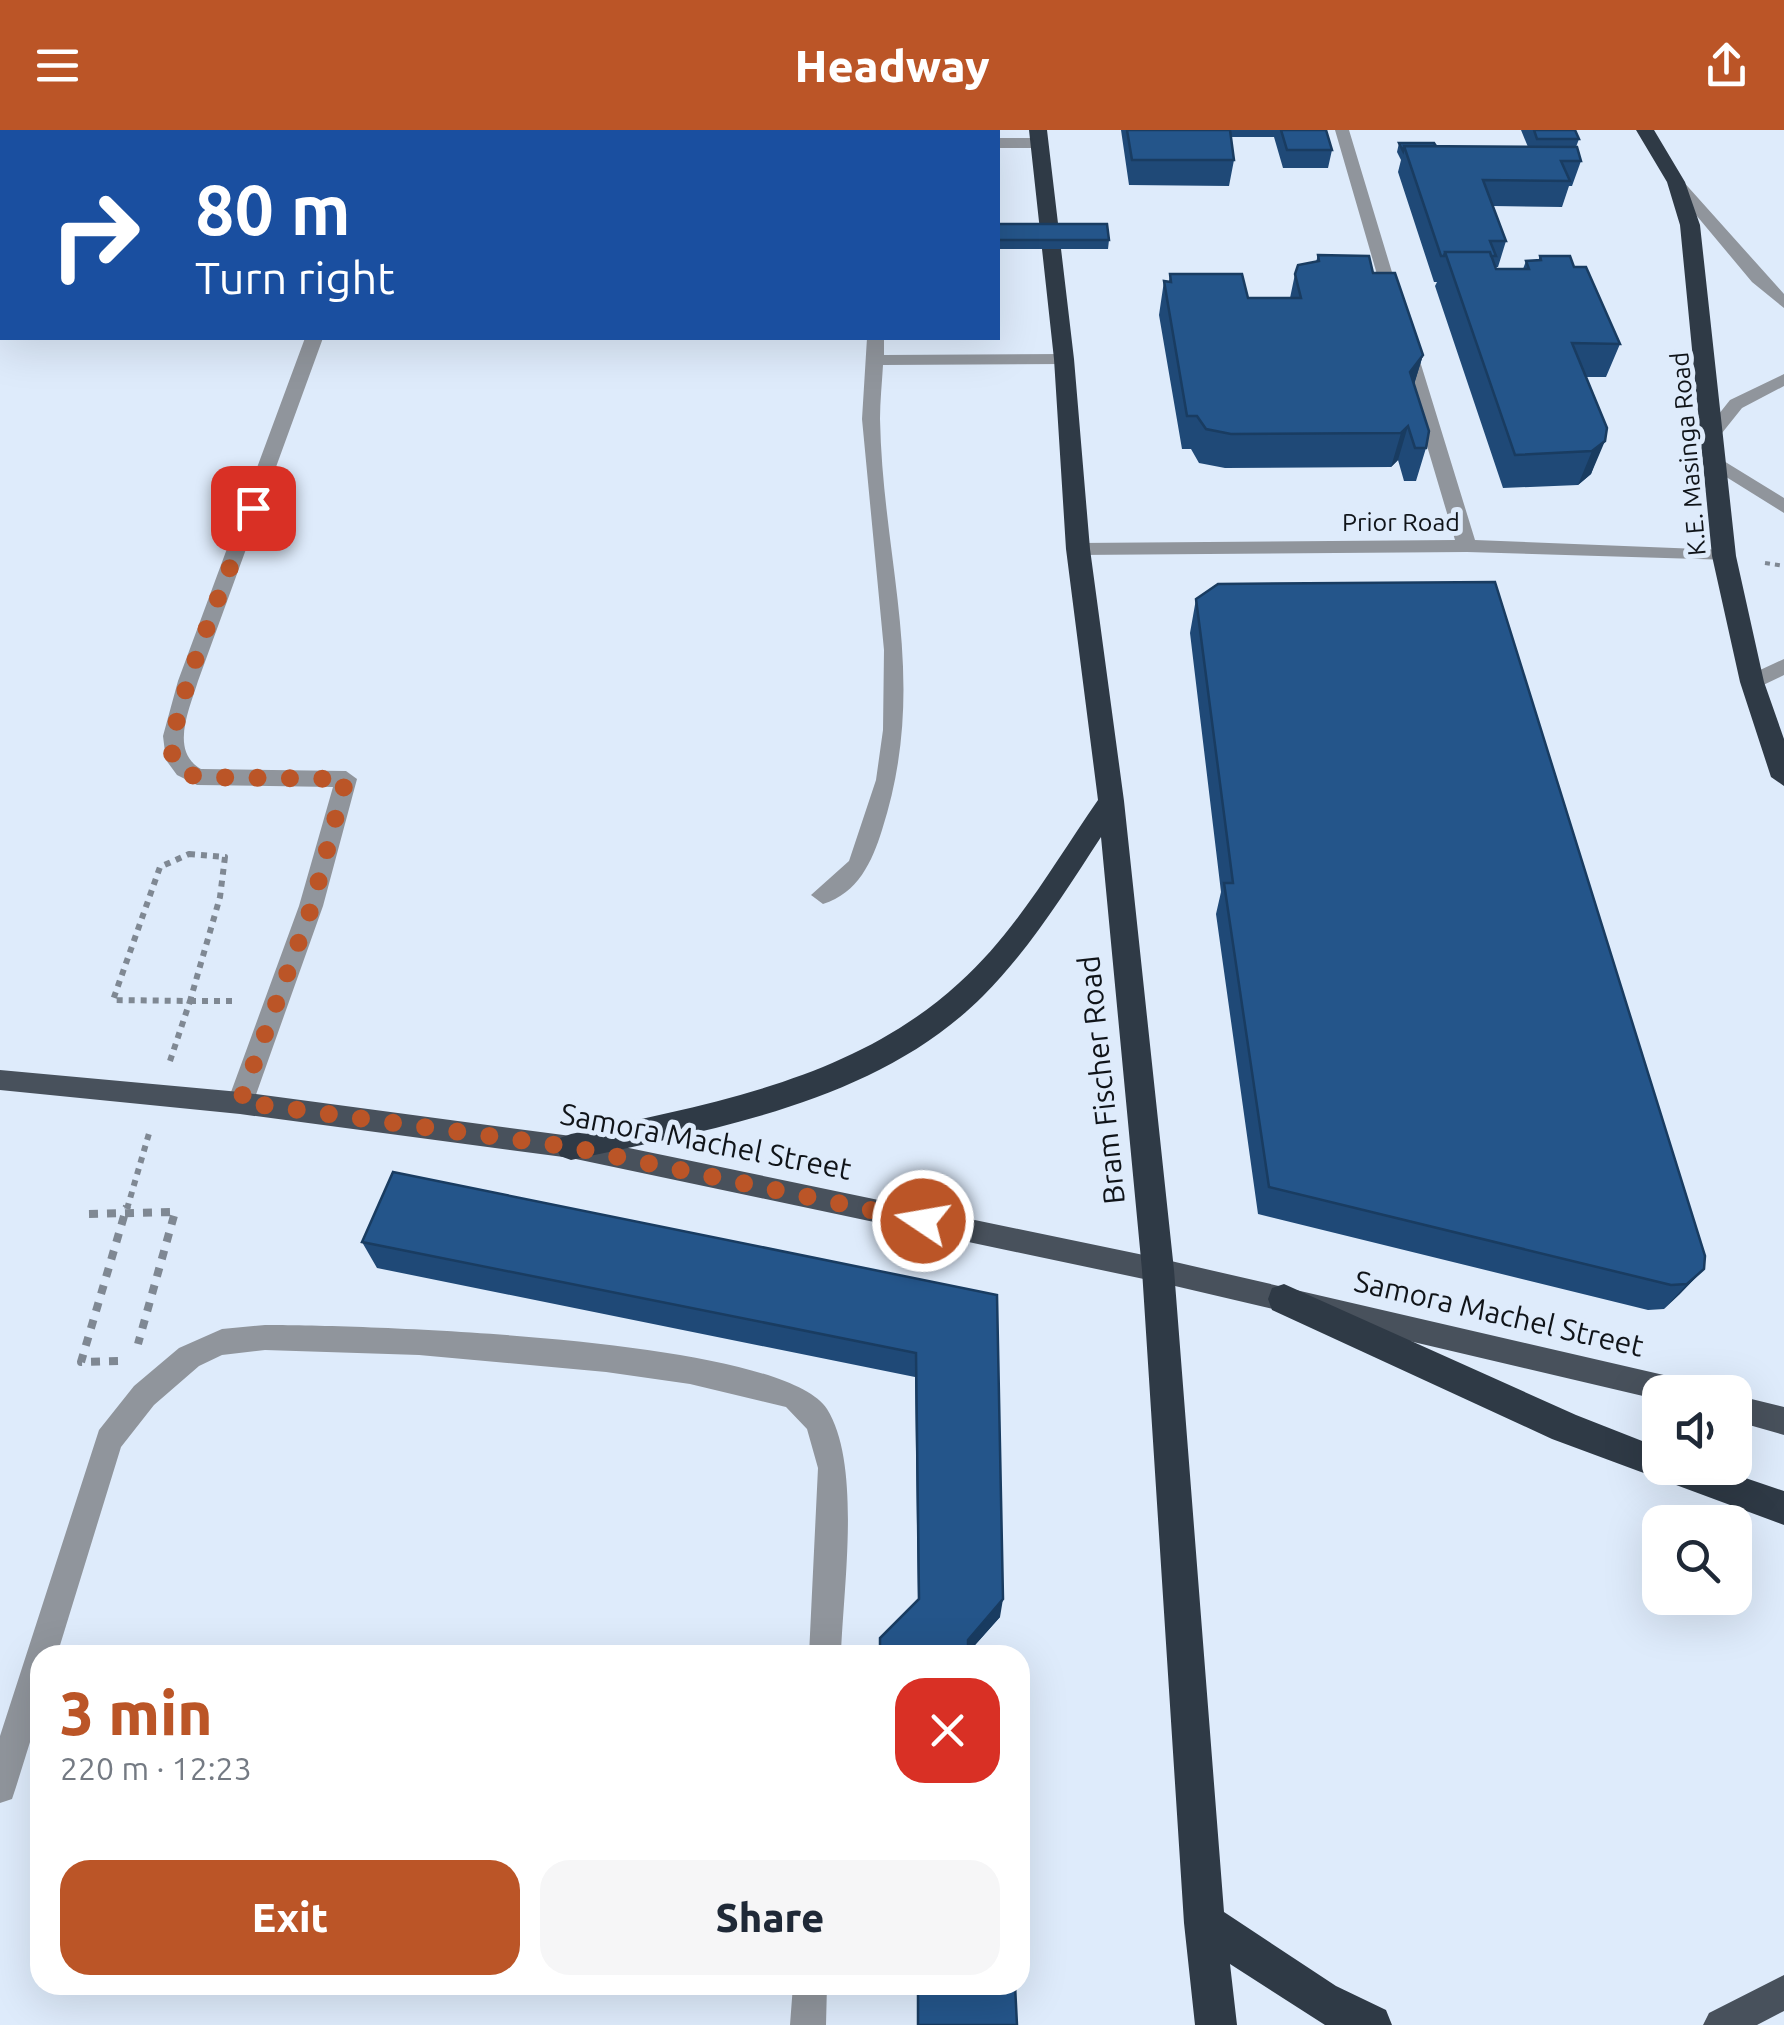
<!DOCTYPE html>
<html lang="en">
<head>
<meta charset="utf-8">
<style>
  :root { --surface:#fff; --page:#f6f6f7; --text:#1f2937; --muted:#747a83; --accent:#bb5527 }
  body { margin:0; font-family:Ubuntu,sans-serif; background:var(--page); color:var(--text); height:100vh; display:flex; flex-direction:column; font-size:38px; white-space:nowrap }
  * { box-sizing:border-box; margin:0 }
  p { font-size:32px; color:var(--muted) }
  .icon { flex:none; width:55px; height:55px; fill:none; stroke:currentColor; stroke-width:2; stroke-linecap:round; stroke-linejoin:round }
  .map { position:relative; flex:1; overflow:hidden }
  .sheet { position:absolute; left:30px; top:1515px; width:1000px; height:350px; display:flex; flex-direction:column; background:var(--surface); border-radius:30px; box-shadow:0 10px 40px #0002 }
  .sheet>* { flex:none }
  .hud { position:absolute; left:0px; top:0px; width:1000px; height:210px; box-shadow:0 10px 40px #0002; background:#1a4fa0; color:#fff; overflow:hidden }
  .buttons { position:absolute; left:1642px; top:1245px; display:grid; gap:20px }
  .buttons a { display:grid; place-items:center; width:110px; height:110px; border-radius:20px; background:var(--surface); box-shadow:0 10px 40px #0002; font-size:50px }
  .pin { position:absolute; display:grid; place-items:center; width:85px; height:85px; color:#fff; margin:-42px; border-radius:20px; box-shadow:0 5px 15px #0006 }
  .me { position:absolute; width:110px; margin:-55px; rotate:282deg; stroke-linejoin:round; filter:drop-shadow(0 0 8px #0008) }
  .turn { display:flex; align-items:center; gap:35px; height:210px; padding:0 30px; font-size:45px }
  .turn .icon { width:130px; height:130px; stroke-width:2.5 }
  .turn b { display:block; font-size:70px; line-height:85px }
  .round { display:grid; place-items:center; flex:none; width:105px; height:105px; border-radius:30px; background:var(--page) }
  .overview { display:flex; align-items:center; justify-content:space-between; height:170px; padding:0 30px }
  h1 { font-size:60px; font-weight:800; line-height:75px; color:var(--accent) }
  .cta { display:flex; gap:20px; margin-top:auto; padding:20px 30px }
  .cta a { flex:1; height:115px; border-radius:30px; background:var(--accent); color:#fff; font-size:40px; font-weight:800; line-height:115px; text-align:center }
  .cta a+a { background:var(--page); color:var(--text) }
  header { display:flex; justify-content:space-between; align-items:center; height:130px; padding:0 30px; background:var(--accent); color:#fff; font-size:45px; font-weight:800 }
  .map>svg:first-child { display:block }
</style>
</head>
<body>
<header><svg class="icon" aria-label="menu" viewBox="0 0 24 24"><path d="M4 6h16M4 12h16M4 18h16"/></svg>Headway<svg class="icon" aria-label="share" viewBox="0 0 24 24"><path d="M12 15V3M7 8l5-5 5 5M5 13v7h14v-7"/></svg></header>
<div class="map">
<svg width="1784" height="1895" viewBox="0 0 1784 1895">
  <rect width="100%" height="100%" fill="#deebfb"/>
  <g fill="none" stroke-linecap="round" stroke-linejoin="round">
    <path stroke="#7f8893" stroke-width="4" stroke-dasharray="5 5" stroke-linecap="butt" d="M0 162 2 158
      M1765 433 1784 436"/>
    <path stroke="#7f8893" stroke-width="6" stroke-dasharray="6 6" stroke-linecap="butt" d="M189 724 225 727 220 767 190 871 113 870 160 737Z
      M190 871H235
      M170 931 190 871
      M127 1079 150 1000"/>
    <path stroke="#7f8893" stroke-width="8" stroke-dasharray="9 9" stroke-linecap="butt" d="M89 1084 175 1082 138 1214
      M118 1231 81 1232 127 1076"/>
    <path fill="#90959c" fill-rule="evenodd" d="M1335 0H1349L1401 172 1399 176 1385 172Z
      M998 8H1040L1048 13 1040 18H998Z
      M1671 49H1681L1784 164V178L1752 152 1671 55Z
      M305 208H323L198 551C190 578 169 621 201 639L346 641 357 649 323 776 253 973 249 980H231L227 973 299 776 333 657 197 655 177 645 166 630 163 606 178 551Z
      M867 208H884V225L1064 224 1073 229 1064 234 883 235C882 253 880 271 880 289 883 437 930 550 882 700 872 732 858 763 823 774L811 765 849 731 876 650 883 600 884 520 862 289Z
      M1406 210 1415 215 1475 410 1724 420 1734 426 1731 430 1467 422 1078 425 1068 419 1078 413 1455 410 1397 215Z
      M1784 244V256L1742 278 1718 308H1706L1703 304 1730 270Z
      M1714 325 1784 368V383L1707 335 1705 331Z
      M1784 529V545L1759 557H1745V547Z
      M265 1195C358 1195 781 1207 827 1279 862 1335 843 1458 841 1525H809L818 1338 807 1299 786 1277 690 1254 606 1242 419 1225 265 1220 222 1225 199 1236 154 1275 121 1317 57 1525H40V1580L16 1657 12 1669 0 1673V1606L99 1300 134 1256 179 1218 222 1199Z
      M793 1855H827L826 1895H790Z"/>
    <path fill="#48515c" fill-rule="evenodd" d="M0 940 240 962 571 1006 1158 1128 1681 1249 1691 1253 1695 1262H1660V1270L1158 1152 571 1028 240 984 0 960Z
      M1735 1265 1784 1277V1305L1735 1291Z
      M1784 1845V1881L1757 1895H1703L1709 1883Z"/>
    <path fill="#2f3a46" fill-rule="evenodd" d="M1029 0H1047L1074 229 1090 419 1124 671 1174 1140 1224 1782 1336 1856 1386 1880 1392 1895H1325L1230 1834 1237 1895H1195L1184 1793 1142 1140 1101 707C1065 762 1030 819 983 866 876 973 713 999 571 1030L560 1026 556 1017 560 1008 571 1004C708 974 852 951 959 853 1016 802 1055 732 1098 670L1066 419 1054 229Z
      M1636 0H1654L1685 52 1700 95 1736 426 1764 552 1784 609V656L1771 647 1740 552 1712 426 1680 95 1667 52Z
      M1284 1154 1576 1285 1660 1318V1338H1716L1784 1361V1395L1552 1309 1272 1180 1268 1169 1272 1158Z"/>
  </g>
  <path fill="#1f4977" d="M1121 0H1326L1332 20 1328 38H1283L1274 7H1230L1234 30 1229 56 1129 55Z
    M1521 0H1575L1579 9 1576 17 1581 31 1572 56H1569L1562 77 1493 76 1506 111 1498 137H1495L1496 139H1523L1526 131H1538L1540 126 1574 137 1620 214 1606 247H1586L1607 298 1591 344 1578 355 1503 358 1435 156 1437 152H1434L1398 42 1401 30 1397 22 1399 13 1436 16 1528 17Z
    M998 94 1109 110 1108 119H998Z
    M1318 125 1373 143 1423 225 1414 254 1426 318 1416 351H1404L1398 330 1391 337 1225 338 1199 333 1191 319H1182L1159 185 1164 151 1169 152 1170 144 1248 168H1290L1295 144 1316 132Z
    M1196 469 1704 1139 1664 1179 1648 1180 1258 1084 1216 784 1221 762 1190 503Z
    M362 1112 997 1165 1000 1487 968 1523 918 1470 915 1247 377 1138Z"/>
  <path fill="#193c61" d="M1423 225 1413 258 1410 242Z
    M1408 296 1398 330 1391 337 1401 303Z
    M1605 311 1591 344 1578 355 1592 321Z
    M1704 1139 1680 1164 1664 1179 1687 1154Z
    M1003 1469 1000 1487 966 1525 968 1510Z"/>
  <path fill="#24558a" stroke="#193c61" stroke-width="2.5" d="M1127 0H1230L1234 30H1132Z
    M1281 0H1326L1332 20H1287Z
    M1534 0H1575L1579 9H1537Z
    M1399 13H1434L1436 16H1404L1403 21Z
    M1404 16 1577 17 1581 31H1561L1570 51 1483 50 1506 111H1490L1496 126H1491L1490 122H1445L1444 126H1441Z
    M998 94H1107L1109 110H998Z
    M1445 122H1490L1496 139H1529L1526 131 1541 130 1540 126H1570L1574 137H1586L1620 214 1572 213 1607 298 1605 311 1592 321 1515 325Z
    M1318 125 1369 126 1373 143H1395L1423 225 1410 242 1429 301 1426 318H1415L1408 296 1401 303 1231 304 1206 299 1197 286H1187L1164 151 1171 152 1170 144H1242L1248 168H1301L1295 144 1298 135 1319 131Z
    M1495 452 1705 1126 1704 1139 1687 1154 1671 1155 1269 1057 1224 753H1233L1196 469 1218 454Z
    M393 1042 997 1165 1003 1469 968 1510V1525H880V1508L919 1469 916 1223 362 1112Z
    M918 1855H1015L1017 1895H918Z"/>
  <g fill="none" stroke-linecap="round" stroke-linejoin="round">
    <path stroke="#bb5527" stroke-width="18" stroke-dasharray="0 32.4" d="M253 378C238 420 163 596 173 629 177 640 187 643 197 647L346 649 312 776 240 972 571 1017 923 1091"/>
  </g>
  <g text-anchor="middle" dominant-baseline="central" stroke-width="10" stroke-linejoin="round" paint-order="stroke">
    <g font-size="25" fill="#101419" stroke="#deebfb">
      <text transform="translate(1688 324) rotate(-95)">K.E. Masinga Road</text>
      <text x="1401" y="392">Prior Road</text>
    </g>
    <g font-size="30" fill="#101419" stroke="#deebfb">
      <text transform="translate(1101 950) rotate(-96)">Bram Fischer Road</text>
      <text transform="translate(706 1011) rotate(11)">Samora Machel Street</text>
      <text transform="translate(1499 1183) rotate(13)">Samora Machel Street</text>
    </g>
  </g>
</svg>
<div class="buttons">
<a><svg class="icon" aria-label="sound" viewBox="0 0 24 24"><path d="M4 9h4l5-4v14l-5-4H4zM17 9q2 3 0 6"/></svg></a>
<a><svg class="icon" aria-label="search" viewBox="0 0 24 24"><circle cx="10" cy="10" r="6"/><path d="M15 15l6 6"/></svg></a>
</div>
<div class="pin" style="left:253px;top:378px;background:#d93025"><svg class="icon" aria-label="arrive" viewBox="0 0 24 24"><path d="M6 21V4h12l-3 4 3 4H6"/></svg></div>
<svg class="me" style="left:923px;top:1091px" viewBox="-20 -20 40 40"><circle r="17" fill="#bb5527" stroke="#fff" stroke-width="3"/><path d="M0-11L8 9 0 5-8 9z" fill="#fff"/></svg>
<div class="hud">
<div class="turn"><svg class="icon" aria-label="right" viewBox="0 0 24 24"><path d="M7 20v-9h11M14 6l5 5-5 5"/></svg><div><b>80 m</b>Turn right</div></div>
</div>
<section class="sheet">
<div class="overview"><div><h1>3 min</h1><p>220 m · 12:23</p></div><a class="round" style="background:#d93025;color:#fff"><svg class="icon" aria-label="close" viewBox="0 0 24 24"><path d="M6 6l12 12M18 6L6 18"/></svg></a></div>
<div class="cta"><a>Exit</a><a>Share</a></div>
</section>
</div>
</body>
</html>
